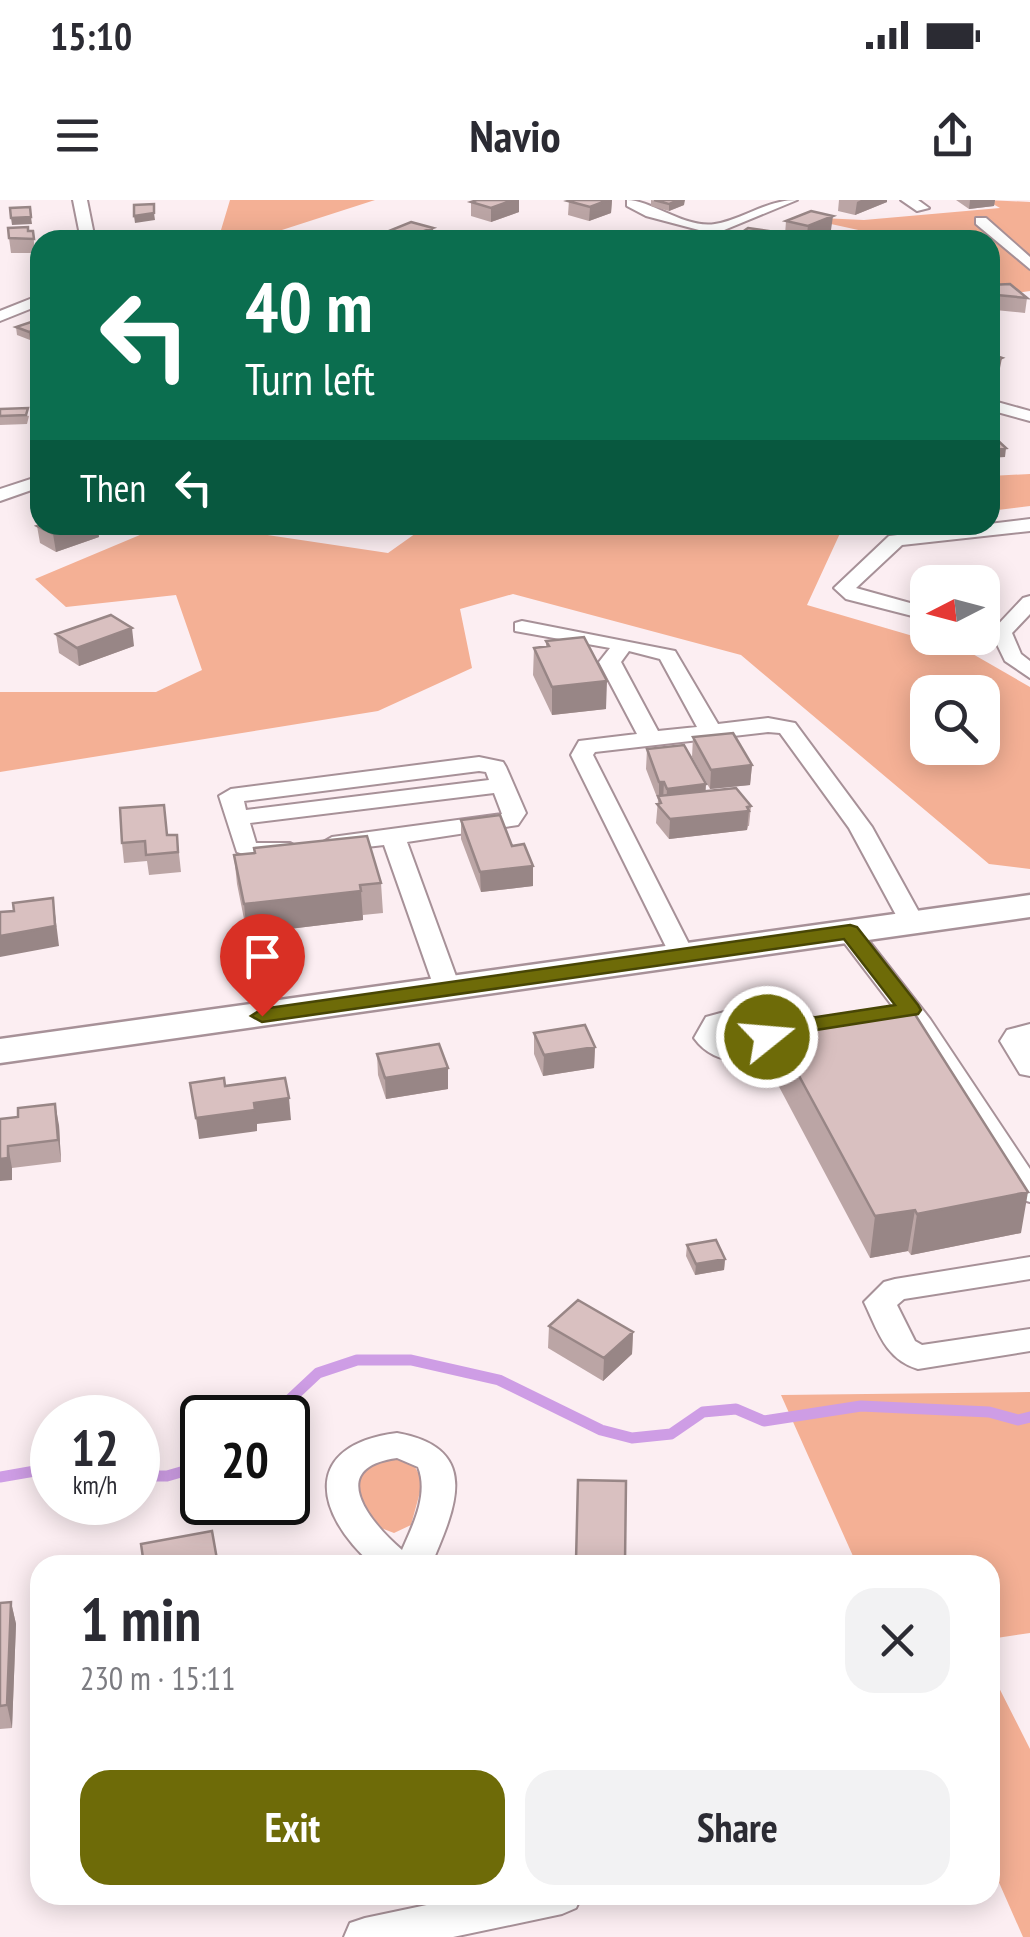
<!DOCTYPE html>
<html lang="en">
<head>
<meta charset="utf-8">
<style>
  :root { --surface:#fff; --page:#f2f2f3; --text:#2b2b33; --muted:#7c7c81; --accent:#6e6b08 }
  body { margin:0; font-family:"PT Sans Narrow",sans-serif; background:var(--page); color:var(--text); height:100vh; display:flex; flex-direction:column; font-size:38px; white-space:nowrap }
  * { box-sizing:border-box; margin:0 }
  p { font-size:32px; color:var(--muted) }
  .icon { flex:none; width:55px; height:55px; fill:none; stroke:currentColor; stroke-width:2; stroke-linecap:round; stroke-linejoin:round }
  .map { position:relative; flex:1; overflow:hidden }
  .panel { position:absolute; left:30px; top:1355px; width:970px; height:350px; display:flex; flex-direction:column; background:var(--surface); border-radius:30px; box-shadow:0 5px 25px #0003 }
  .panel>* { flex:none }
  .guide { position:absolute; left:30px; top:30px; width:970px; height:305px; border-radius:30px; box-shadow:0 5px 25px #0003; background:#0b6e4f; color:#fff; overflow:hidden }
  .needle { width:65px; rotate:264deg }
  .fabs { position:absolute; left:910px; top:365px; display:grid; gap:20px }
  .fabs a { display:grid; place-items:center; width:90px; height:90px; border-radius:20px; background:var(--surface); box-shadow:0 5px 25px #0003; font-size:50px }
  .speed { position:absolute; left:30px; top:1195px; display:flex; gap:20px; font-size:50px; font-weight:700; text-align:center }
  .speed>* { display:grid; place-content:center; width:130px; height:130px; border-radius:50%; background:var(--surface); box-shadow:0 5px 25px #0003; line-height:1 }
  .speed small { font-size:25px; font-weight:400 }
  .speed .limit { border:5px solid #111; border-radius:15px; background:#fff; color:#111 }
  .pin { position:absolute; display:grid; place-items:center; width:85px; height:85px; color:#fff; margin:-102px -42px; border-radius:50% 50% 50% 0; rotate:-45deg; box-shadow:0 0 10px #0007 }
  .pin .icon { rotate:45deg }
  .me { position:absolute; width:110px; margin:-55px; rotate:73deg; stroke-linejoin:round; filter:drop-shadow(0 0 8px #0008) }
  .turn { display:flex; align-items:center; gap:35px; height:210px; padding:0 50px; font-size:45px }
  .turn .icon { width:130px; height:130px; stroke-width:2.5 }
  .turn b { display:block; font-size:70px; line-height:85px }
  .then { display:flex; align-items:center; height:95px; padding:0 50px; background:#0003; gap:20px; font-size:38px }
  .round { display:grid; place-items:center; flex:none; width:105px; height:105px; border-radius:30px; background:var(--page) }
  .headline { display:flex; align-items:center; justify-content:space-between; height:170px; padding:0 50px }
  h1 { font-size:60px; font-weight:700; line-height:75px }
  .button { display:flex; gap:20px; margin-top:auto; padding:20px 50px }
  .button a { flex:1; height:115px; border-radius:30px; background:var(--accent); color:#fff; font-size:40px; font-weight:700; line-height:115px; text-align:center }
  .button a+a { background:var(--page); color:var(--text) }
  .status { display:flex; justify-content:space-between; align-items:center; height:70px; padding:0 50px; background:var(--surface); direction:ltr }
  .status svg { height:28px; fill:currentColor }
  header { display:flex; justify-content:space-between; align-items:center; height:130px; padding:0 50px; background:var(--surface); font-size:45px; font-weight:700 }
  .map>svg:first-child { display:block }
</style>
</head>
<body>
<div class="status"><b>15:10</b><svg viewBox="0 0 49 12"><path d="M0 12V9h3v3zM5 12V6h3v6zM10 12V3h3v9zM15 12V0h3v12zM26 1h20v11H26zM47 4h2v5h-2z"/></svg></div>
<header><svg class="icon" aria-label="menu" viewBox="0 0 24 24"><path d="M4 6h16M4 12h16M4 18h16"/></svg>Navio<svg class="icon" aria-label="share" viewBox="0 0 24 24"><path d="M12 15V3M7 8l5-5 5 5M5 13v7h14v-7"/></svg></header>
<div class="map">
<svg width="1030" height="1737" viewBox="0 0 1030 1737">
  <rect width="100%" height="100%" fill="#fceef2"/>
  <path fill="#f4b095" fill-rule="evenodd" d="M230 0H375L251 40H218Z
    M986 0 1030 2V91L990 97V40H904L799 17 864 20 1000 8Z
    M1030 274V306L990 311V276Z
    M134 325H200L388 353 419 331 414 325H872L842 329 807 405 971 453 1030 487V669L989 664 741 455 513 394 460 409 472 468 378 511 0 572V492H156L202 470 176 395 66 407 35 379 147 332ZM982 492V548H928V492Z
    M1030 1192V1433L990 1439V1365H857L781 1195Z
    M400 1257 412 1262 423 1281 411 1325 394 1333 373 1325 355 1287C366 1264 375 1261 400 1257Z
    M990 1470 1030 1549V1737H1023L990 1662Z"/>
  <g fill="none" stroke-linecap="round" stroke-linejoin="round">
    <path stroke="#ce9de5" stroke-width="11" d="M270 1218 318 1173 357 1160H411L499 1180 601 1230 632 1238 671 1234 703 1212 736 1209 764 1221 861 1206 989 1212 1018 1220 1030 1217
      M138 1276H167L202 1266
      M0 1277 52 1268"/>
    <g stroke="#a79198" stroke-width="4">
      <path id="minor" d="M73 0H87L95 40H81Z
        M627 0C651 0 686 29 715 24 744 19 766 0 797 0L700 40H680L699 30 646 16 627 6Z
        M901 0H918L929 8 917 11Z
        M976 18H986L1030 57V69L976 24Z
        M40 95V105L0 121V111Z
        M990 200 1030 211V221L990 210Z
        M40 276V287L0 301V289Z
        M1030 319V331L902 345 856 388 928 408V420L846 399 834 388 889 336Z
        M1030 396V414L1012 433 1021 454 1030 461V478L1005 461 991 432 1023 398Z
        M522 421 675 451 718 524 768 518 795 523 872 627 925 723 921 728H903L849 628 780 533 768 532 595 552 593 555 695 756 691 761H673L571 555 579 541 637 534 599 462 610 448 515 431V423ZM629 451 660 459 697 527 658 531 621 462Z
        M479 557 503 562 506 567 526 613 518 625 407 642 461 790 448 798 435 790 384 645 332 651 320 644 332 637 502 614 494 593 250 623 256 643H290L302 650 298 655 261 660 237 652 219 596 231 589ZM479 571 486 572 489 580 246 610 244 601Z
        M849 724 858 727 930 819 1030 969V1002L1020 999 910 829 836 732Z
        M728 811C746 810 761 821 776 821 793 821 810 809 822 824L818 830 780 837 770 855C741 864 713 864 694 838L706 817ZM735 826 753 834 750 843 733 844 722 837 726 828Z
        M1030 824V876L1020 874 1000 841 1007 830Z
        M1030 1057V1079L904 1099 897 1105 915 1141 922 1145 1030 1129V1151L918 1169C885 1159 878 1131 864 1102L884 1082 895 1079Z
        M397 1233C482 1248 456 1307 431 1365H373C313 1312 302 1245 397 1233ZM397 1258 418 1267C429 1294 413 1325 402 1350 371 1323 324 1268 397 1258Z
        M474 1695H582L576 1708 562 1714 453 1737H344L350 1723 365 1718Z"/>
    </g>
    <g stroke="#a79198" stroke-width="5">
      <path id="highway" d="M1030 695V717L0 863V839Z"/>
    </g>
    <use href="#minor" fill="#fff" fill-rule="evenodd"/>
    <use href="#highway" fill="#fff" fill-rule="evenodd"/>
  </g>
  <path fill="#bba5a5" d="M477 0H519V12L491 22 471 16V2Z
    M569 0H612L611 13 589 21 568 15Z
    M651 0 684 5 669 11 651 6Z
    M839 0H887V2L855 15 838 11Z
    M956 0H995L994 6 969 9Z
    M786 21 831 30 807 40 785 35Z
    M28 31H33L35 53H11L9 38Z
    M384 33 434 40H384Z
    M990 85 1027 98 1025 113 995 110 990 106Z
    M40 119V137L30 140 17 135 16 127Z
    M0 209 29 216 27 224 0 225Z
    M40 325H97L99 337 56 352 40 343 37 326Z
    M321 325H359L338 333Z
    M56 434 134 446 79 466 59 453Z
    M546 441 606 509 552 515 533 475 534 448 546 447Z
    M693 537 752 565 750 585 710 589 692 557Z
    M647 549 705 591 751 606 749 626H748L747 630 669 639 656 623 658 600 646 569Z
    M461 620 512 646 533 666V686L481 692 461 639Z
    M167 635H177L181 672 149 675 147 661 124 663 122 643Z
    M254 648 381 683 383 713 363 715V720L247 734 237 684 234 655 254 653Z
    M772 826 1021 1033 911 1055 908 1051 870 1058 768 866Z
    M534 833 595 847 594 868 543 876 534 854Z
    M377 854 448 889 386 899 378 875Z
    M0 919 59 925 61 962 12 968V980Z
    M687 1045 725 1059 724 1070 695 1075 686 1056Z
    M549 1126 633 1132 632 1154 603 1181 548 1148Z
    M578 1280 626 1281 625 1365H576Z
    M11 1402 16 1424 12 1528 0 1529V1403Z"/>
  <path fill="#988686" d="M513 0H519V12L491 22V8Z
    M608 0H612L611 13 589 21 590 7Z
    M680 0H685L684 5 669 11V4Z
    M861 0H887V2L855 15 857 2Z
    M970 0H995L994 6 969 9Z
    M154 13 155 20 135 23 134 16Z
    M833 16 831 30 806 40 808 26Z
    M31 17 32 24 12 25 11 18Z
    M433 28 434 40H404V38Z
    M40 129V137L30 140 29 132Z
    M1002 158 999 173 990 178V163Z
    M998 222 997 230 990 231V223Z
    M1006 248 1005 257 990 258V250Z
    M81 325H97L99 337 56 352 53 334Z
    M337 325H359L338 333Z
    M132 428 134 446 79 466 77 448Z
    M607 481 606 509 552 515V487Z
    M752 565 750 585 710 589 711 570Z
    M659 582H664L663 601 659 598Z
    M706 584 705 604 666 608 667 589Z
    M749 611 747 630 669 639 670 619Z
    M533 666V686L481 692 480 672Z
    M361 691 363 720 247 734 244 704Z
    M53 698 59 746 0 757V736Z
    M595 847 594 868 543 876 544 855Z
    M448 868V889L386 899 385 878Z
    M289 898 291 920 257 924V931L199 939 196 918 254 903Z
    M55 904 59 925 61 962 58 940Z
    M8 946 12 968V980L0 981V959Z
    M1028 992 1021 1033 911 1055 917 1014Z
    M915 1010 908 1051 870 1058 875 1016Z
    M725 1059 724 1070 695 1075 696 1064Z
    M633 1132 632 1154 603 1181 604 1158Z
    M11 1402 16 1424 12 1528 7 1505Z"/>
  <path fill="#d9c0c0" stroke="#988686" stroke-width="2.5" d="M477 0H513L491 8 471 2Z
    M572 0H608L590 7 568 1Z
    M654 0H680L669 4Z
    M154 4V13L134 16V5Z
    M30 7 31 17 11 18 10 8Z
    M811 11 833 16 808 26 786 21Z
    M411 22 433 28 404 38 384 33Z
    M28 27V31H33L34 39 9 38 8 28Z
    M748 28 782 33 772 40H743L750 35 741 33Z
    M1010 84 1027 98 997 95 990 89V85Z
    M40 119V129L29 132 16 127Z
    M990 154 1002 158 990 163Z
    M28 208 26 215 0 216V209Z
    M994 237 1006 248 990 250V238Z
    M40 325H81L53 334 37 326Z
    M111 415 132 428 77 448 56 434Z
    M584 437 607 481 552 487 534 448 549 446 546 441Z
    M733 533 752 565 711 570 693 537Z
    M684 545 706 584 667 589 664 582H659L647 549Z
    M736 588 751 606 747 607 749 611 670 619 657 604 661 603 658 596Z
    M164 605 167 635H177L178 652 146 655 145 641 122 643 120 608Z
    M500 615 512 646 524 644 533 666 480 672 461 620Z
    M367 636 381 683 360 685 361 691 244 704 234 655 255 653 254 648Z
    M53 698 55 726 0 736V712L14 711 13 703Z
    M909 805 1028 992 917 1014 915 1010 875 1016 772 826Z
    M585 825 595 847 544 855 534 833Z
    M439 844 448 868 385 878 377 854Z
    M224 878 225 886 285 878 289 898 254 903 255 910 196 918 190 883Z
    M55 904 58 940 8 946V958L0 959V919L18 917V908Z
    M716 1040 725 1059 696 1064 687 1045Z
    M578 1100 633 1132 604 1158 549 1126Z
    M578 1280 626 1281 625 1363 576 1361Z
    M212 1331 218 1365H144L141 1344Z
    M11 1402 7 1505 0 1506V1403Z"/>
  <path fill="#6e6b08" stroke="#484605" stroke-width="2.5" d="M850 725 857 727 918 805 921 810 918 814 778 836 775 842H759L754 831 758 826 895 805 844 739 262 822 251 816 262 809Z"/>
</svg>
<div class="fabs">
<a><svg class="needle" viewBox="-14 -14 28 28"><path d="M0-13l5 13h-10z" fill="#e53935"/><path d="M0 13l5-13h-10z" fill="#7c7c81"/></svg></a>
<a><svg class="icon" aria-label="search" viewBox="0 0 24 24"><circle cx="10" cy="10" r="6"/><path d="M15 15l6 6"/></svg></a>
</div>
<div class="speed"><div>12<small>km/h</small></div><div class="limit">20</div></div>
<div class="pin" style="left:262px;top:816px;background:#d93025"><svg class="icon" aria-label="arrive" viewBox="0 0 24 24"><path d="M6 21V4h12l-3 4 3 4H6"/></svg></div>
<svg class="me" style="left:767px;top:837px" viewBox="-20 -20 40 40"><circle r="17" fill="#6e6b08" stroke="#fff" stroke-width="3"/><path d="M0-11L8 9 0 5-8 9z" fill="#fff"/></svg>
<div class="guide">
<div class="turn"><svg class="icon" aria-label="left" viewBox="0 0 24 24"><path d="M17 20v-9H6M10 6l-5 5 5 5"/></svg><div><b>40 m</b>Turn left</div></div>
<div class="then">Then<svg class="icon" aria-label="left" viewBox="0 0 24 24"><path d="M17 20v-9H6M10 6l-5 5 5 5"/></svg></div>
</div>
<section class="panel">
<div class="headline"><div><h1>1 min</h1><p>230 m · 15:11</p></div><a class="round"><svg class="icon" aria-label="close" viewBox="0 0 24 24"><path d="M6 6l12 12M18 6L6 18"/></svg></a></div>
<div class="button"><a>Exit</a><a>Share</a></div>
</section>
</div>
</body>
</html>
